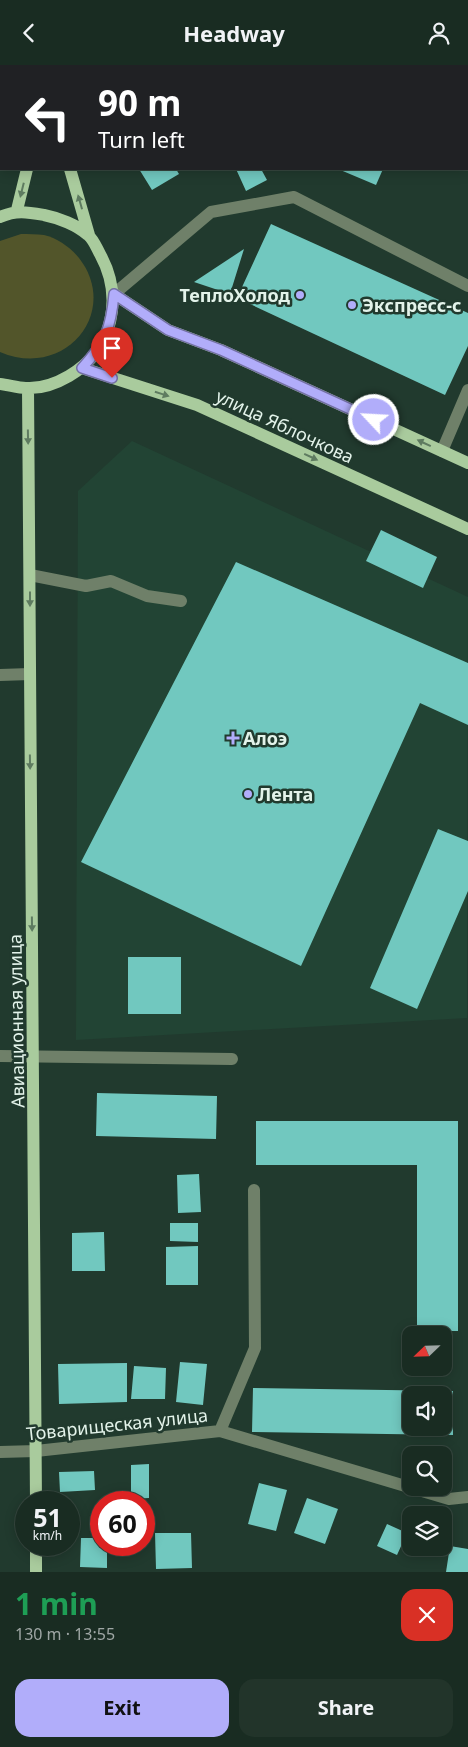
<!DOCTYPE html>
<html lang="en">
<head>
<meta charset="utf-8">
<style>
  :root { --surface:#192c22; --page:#22342a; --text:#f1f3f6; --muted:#9fa7a5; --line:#374840; --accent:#b1adfa }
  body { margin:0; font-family:"Noto Sans",sans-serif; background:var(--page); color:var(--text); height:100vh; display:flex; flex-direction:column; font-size:19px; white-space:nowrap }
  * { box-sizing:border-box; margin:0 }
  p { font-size:16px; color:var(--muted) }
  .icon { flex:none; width:28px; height:28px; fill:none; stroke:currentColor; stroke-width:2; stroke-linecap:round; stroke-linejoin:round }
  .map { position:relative; height:1507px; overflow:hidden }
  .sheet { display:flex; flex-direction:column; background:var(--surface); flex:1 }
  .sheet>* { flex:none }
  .guide { position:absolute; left:0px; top:0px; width:469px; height:105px; box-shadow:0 2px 12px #0003,0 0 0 1px var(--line); background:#202124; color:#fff; overflow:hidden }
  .needle { width:32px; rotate:247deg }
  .buttons { position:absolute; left:402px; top:1261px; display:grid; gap:10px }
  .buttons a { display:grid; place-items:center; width:50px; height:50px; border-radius:10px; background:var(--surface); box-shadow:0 2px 12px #0003,0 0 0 1px var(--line); font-size:25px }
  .speed { position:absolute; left:15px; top:1426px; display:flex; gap:10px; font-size:25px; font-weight:700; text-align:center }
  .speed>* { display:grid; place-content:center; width:65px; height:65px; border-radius:50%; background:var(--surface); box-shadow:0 2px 12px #0003,0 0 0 1px var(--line); line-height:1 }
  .speed small { font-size:12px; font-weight:400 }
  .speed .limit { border:8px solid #d22; background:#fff; color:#111 }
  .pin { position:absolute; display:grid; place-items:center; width:42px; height:42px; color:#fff; margin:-51px -21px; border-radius:50% 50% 50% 0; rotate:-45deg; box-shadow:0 0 5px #0007 }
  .pin .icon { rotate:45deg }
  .me { position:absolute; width:55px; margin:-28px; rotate:295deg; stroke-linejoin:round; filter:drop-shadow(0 0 4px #0008) }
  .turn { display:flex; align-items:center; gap:18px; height:105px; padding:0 15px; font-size:22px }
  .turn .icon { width:65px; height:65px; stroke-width:2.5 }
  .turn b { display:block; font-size:35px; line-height:42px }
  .round { display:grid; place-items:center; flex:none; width:52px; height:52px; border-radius:15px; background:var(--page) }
  .summary { display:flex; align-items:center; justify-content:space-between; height:85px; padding:0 15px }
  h1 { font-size:30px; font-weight:700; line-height:38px; color:#1e9e55 }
  .primary-button { display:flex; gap:10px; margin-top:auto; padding:10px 15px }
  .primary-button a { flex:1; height:58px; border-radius:15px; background:var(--accent); color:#111; font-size:20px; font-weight:700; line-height:58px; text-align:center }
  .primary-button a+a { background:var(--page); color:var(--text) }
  header { display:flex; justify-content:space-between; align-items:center; height:65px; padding:0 15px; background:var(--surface); font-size:22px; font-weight:700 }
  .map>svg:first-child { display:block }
</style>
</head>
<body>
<header><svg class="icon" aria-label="back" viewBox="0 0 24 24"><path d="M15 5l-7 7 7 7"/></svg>Headway<svg class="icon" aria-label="person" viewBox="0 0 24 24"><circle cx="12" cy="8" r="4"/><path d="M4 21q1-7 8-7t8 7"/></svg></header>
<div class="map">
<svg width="468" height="1507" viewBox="0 0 468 1507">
  <rect width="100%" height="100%" fill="#213a2e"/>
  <path fill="#224434" d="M132 376 468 532 467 953 76 975 78 426Z"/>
  <path fill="#52552a" d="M21 169C28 169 37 169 44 170 57 173 70 182 79 193 121 247 65 315 0 287V176Z"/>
  <path fill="#71c8bf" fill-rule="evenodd" d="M139 104H176L179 109 152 125Z
    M236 104H261L267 115 246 126Z
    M338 104H383L376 120Z
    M271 159 468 248V281L445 330 237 233Z
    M244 184 230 229 194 217Z
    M381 465 437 492 423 523 366 496Z
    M236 497 468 598V660L420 638 301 901 81 797Z
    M438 764 468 776V826L417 944 370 923Z
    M128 892H181V949H128Z
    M97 1028 217 1031 216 1074 96 1071Z
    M256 1056H458V1266H417V1100H256Z
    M199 1109 201 1147 178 1148 177 1110Z
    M170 1158H198V1177L170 1176Z
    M104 1167 105 1206H72V1168Z
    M198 1181V1220H166V1182Z
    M180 1297 207 1299 203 1340 176 1337Z
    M127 1298V1337L59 1339 58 1299Z
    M134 1301 166 1303 165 1334H131Z
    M253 1323 453 1326V1370L252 1367ZM411 1330H444V1362H411Z
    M149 1399V1433L131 1434V1400Z
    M94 1406 95 1425 60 1427 59 1407Z
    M259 1418 287 1425 276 1466 248 1459Z
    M307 1433 338 1444 325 1479 294 1468Z
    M387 1459 407 1468 397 1490 377 1481Z
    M155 1468H191L192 1503 156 1504Z
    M81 1473H101V1480H107V1503L80 1502Z
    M450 1481 468 1484V1507H446Z"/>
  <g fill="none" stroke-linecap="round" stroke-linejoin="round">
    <path stroke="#6f8069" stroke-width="12" d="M131 1 133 0
      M0 46H1
      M114 229 211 147 294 132 468 221
      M442 386 468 325
      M30 510 86 521 111 516 147 531 181 536
      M0 610 30 609
      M0 991 232 994
      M220 1366 255 1283 254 1125
      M0 1387 36 1386 220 1366 449 1434 468 1432"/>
    <path stroke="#a9cb9d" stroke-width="12" d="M41 0V1
      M70 104 89 170
      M17 145 27 104
      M0 152C16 145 27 147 44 150 59 153 77 160 88 170 94 175 97 184 100 189 124 233 113 285 69 311 57 318 41 324 26 323 18 323 9 320 0 319
      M114 229 168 265 221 285 468 398
      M82 303 197 340 468 464
      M28 323 36 1438
      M36 1480V1507"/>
  </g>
  <defs><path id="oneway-solid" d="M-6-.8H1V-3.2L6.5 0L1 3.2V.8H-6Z" transform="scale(1.25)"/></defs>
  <g fill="#5e7b60">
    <use href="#oneway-solid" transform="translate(22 125) rotate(104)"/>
    <use href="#oneway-solid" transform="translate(80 137) rotate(-106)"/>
    <use href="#oneway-solid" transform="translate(162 329) rotate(18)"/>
    <use href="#oneway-solid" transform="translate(28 372) rotate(89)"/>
    <use href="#oneway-solid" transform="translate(424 378) rotate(-155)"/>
    <use href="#oneway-solid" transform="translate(311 392) rotate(25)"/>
    <use href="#oneway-solid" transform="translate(30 534) rotate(90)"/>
    <use href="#oneway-solid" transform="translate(30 697) rotate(89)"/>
    <use href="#oneway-solid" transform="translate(32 859) rotate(89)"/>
  </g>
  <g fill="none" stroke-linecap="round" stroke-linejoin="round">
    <g stroke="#7370a2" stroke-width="12">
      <path id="route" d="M112 313 82 303C105 278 111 263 114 229L168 265 221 285 374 355"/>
    </g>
    <use href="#route" stroke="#b1adfa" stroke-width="9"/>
  </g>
  <g fill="#b1adfa" stroke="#213a2e" stroke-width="2">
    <circle cx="300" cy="230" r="5"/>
    <circle cx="352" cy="240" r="5"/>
    <path d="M230.5 665.5h5v5h5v5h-5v5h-5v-5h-5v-5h5z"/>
    <circle cx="248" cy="729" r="5"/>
  </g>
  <g text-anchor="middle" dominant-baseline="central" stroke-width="5" stroke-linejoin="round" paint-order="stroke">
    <g font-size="18" font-weight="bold" fill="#e3f3ea" stroke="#213a2e" text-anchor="start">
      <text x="290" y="230" text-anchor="end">ТеплоХолод</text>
      <text x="362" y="240">Экспресс-с</text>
      <text x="243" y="673">Алоэ</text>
      <text x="258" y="729">Лента</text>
    </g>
    <g font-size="18" fill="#e3f3ea" stroke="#213a2e">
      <text transform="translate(285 361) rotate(25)">улица Яблочкова</text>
      <text transform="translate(16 956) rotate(-91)">Авиационная улица</text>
      <text transform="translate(117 1359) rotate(-6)">Товарищеская улица</text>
    </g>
  </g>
</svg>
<div class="buttons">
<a><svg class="needle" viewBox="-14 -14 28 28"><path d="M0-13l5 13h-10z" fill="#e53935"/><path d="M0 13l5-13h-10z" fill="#9fa7a5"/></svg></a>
<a><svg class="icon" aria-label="sound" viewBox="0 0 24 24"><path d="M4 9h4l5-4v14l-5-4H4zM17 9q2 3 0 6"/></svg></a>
<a><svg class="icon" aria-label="search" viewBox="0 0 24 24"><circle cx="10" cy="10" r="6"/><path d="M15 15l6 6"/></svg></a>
<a><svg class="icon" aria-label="layers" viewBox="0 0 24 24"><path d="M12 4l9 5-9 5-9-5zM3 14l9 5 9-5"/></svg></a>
</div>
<div class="speed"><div>51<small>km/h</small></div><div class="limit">60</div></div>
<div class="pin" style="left:112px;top:313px;background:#d93025"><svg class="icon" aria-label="arrive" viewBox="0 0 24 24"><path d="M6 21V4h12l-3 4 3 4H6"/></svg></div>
<svg class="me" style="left:374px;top:355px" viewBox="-20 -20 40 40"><circle r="17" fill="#b1adfa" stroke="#fff" stroke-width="3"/><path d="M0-11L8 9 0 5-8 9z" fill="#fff"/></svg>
<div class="guide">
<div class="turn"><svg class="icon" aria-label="left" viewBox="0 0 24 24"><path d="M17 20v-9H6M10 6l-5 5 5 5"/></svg><div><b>90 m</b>Turn left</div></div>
</div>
</div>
<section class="sheet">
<div class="summary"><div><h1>1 min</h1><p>130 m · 13:55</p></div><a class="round" style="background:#d93025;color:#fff"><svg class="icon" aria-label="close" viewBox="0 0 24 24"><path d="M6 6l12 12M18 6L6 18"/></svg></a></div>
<div class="primary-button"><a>Exit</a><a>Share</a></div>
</section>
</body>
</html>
